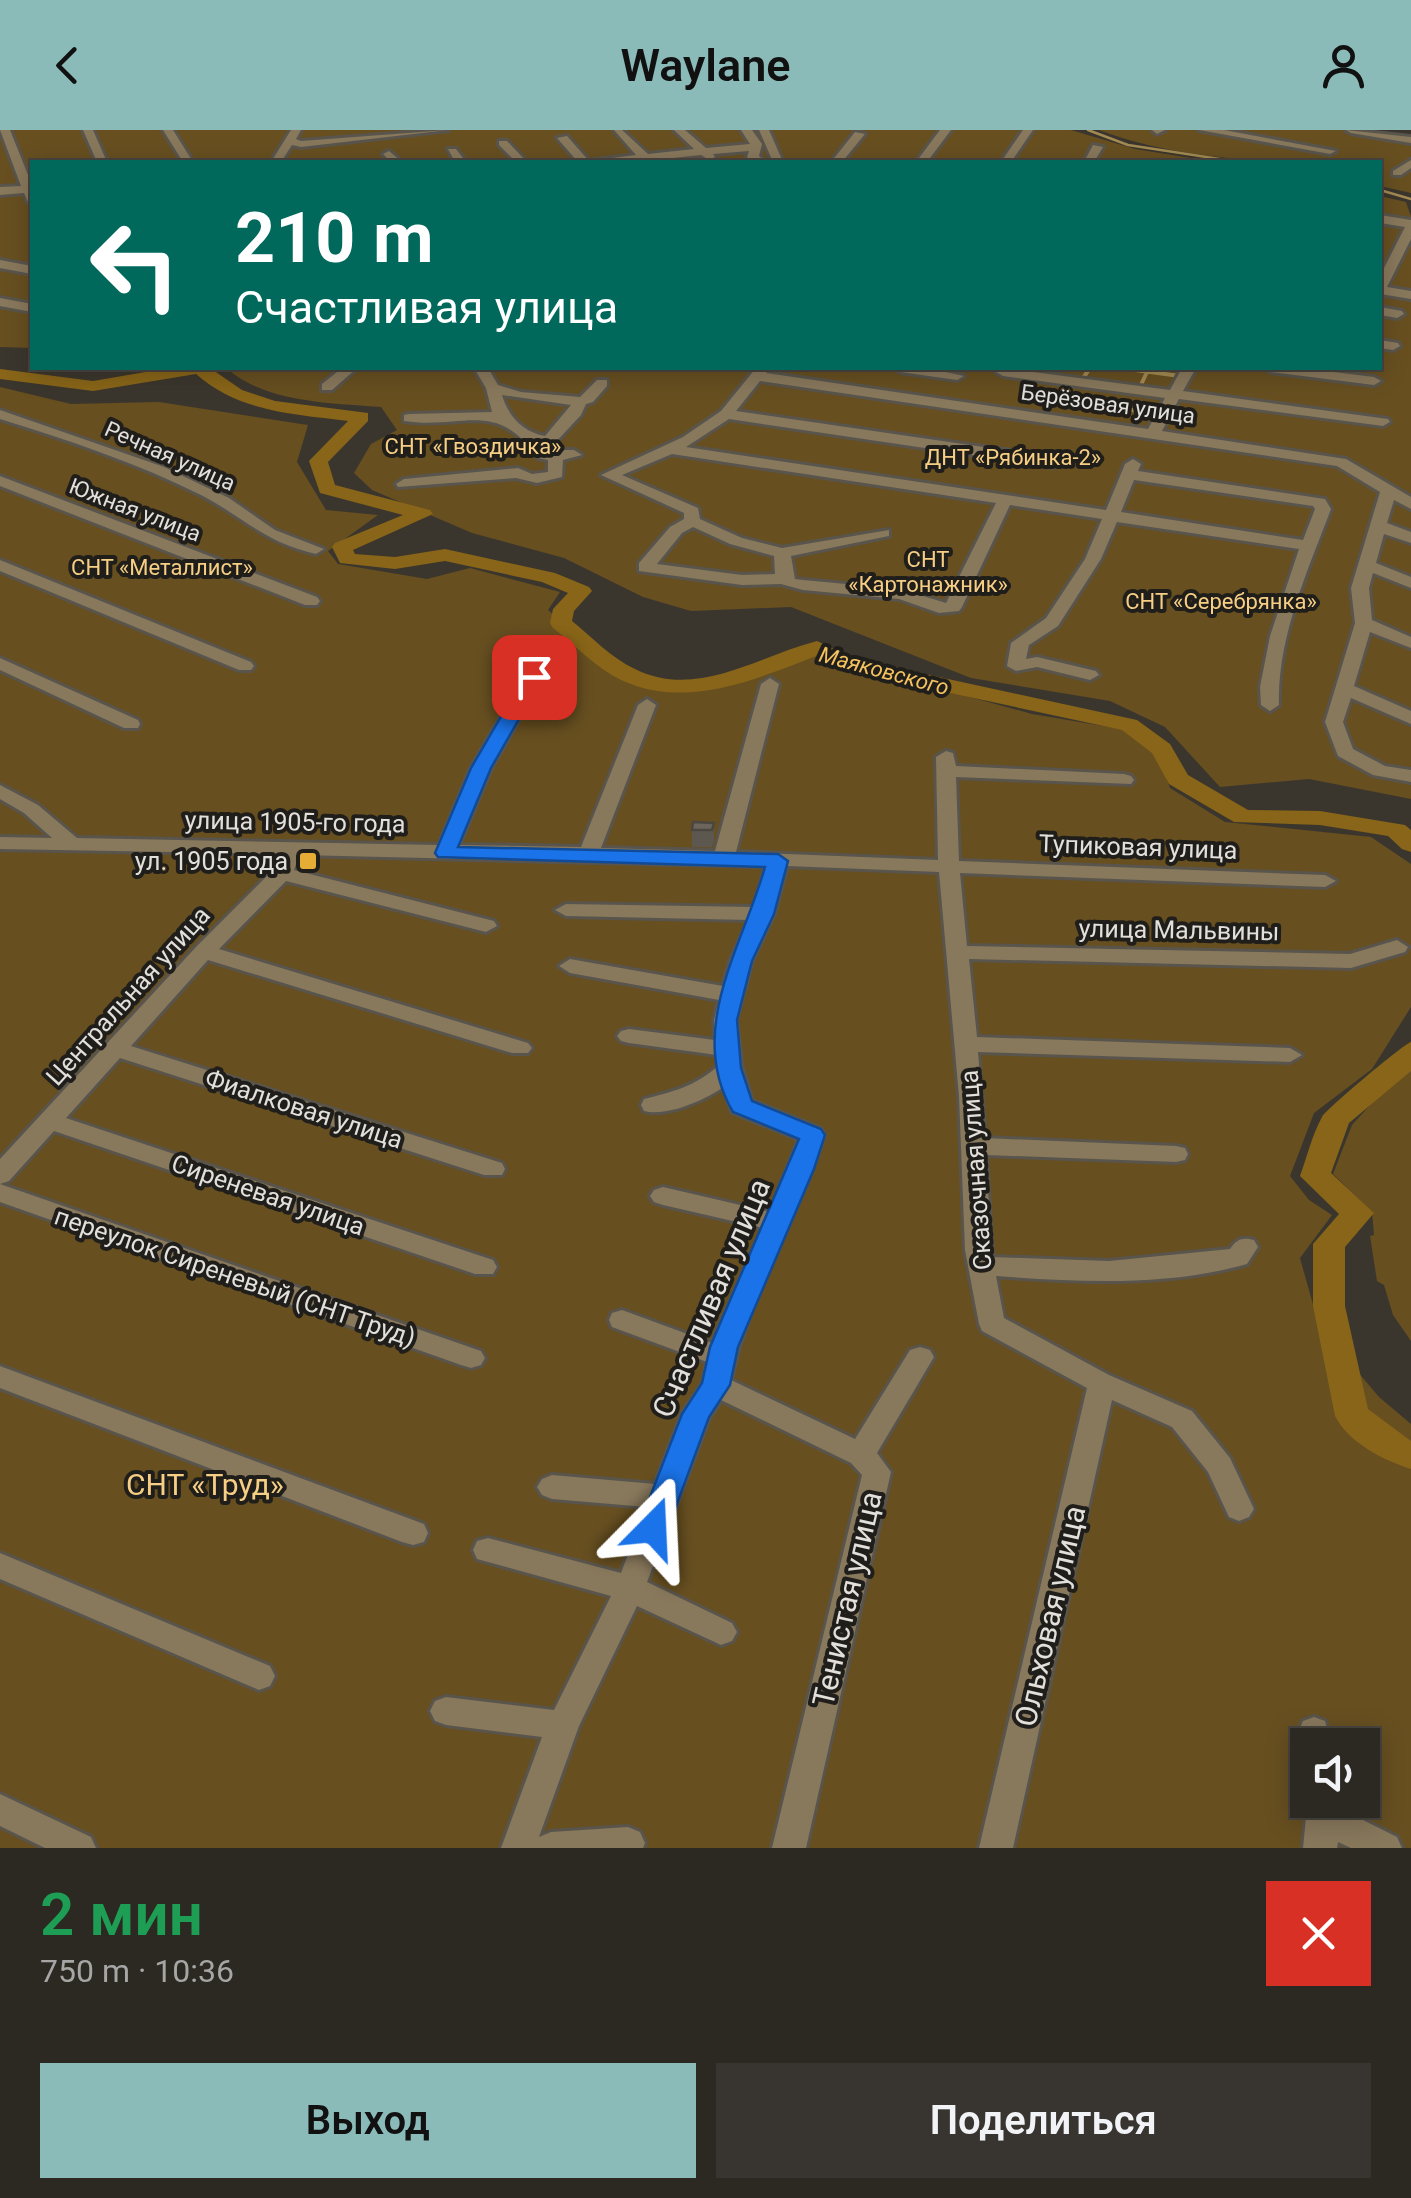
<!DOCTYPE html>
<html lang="ru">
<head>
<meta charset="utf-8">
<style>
  :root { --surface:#2c2822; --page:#38342f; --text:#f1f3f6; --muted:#a6a6a5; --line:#484440; --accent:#8bbbb9 }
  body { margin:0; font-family:Roboto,sans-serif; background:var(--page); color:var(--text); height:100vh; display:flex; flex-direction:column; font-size:38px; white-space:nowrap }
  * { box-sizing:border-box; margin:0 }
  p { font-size:32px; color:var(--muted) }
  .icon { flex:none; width:55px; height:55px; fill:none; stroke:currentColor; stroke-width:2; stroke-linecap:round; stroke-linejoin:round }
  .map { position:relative; height:1718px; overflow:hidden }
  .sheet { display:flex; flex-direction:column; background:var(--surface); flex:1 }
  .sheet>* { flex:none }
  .top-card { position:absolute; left:30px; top:30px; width:1352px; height:210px; border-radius:0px; box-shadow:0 5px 25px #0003,0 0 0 2px var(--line); background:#00695c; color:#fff; overflow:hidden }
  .buttons { position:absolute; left:1290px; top:1598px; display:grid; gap:20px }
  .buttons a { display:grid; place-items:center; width:90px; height:90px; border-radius:0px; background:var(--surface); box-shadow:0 5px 25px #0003,0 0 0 2px var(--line); font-size:50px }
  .pin { position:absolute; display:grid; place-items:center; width:85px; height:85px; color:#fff; margin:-42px; border-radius:20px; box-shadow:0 5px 15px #0006 }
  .me { position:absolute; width:110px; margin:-55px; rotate:21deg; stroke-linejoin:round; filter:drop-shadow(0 0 8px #0008) }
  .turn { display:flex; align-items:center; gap:35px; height:210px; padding:0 40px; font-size:45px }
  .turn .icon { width:130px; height:130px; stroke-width:2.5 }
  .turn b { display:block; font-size:70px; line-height:85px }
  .round { display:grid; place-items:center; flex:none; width:105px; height:105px; border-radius:0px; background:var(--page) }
  .summary { display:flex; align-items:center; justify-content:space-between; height:170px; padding:0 40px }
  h1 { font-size:60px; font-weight:600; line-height:75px; color:#1e9e55 }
  .button { display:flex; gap:20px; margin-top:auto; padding:20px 40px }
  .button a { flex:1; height:115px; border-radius:0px; background:var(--accent); color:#111; font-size:40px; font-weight:600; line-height:115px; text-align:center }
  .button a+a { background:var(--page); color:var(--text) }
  header { display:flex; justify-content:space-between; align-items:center; height:130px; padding:0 40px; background:var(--accent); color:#111; font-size:45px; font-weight:600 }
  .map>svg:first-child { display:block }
</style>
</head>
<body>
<header><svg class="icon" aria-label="back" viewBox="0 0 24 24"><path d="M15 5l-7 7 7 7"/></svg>Waylane<svg class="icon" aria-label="person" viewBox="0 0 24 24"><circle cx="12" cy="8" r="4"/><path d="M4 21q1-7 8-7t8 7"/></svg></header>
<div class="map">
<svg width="1411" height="1718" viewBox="0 0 1411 1718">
  <rect width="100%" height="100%" fill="#3b362d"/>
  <path fill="#674f20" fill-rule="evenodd" d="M0 0H1071L1135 19 1216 32H32V218L0 217Z
    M1099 0H1351L1411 10V63L1380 56V32C1286 32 1189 34 1099 0Z
    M1380 66 1406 72 1411 87V669L1309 649 1220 657 1165 597 1110 571 971 548 791 477 691 481 643 467 564 428 472 403 372 360 354 343 371 314 397 300 381 277C330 273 266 273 226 238H1380Z
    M0 257 71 274 159 272 308 295 297 332 326 380 378 385 328 421 338 434 427 449 470 438 560 462 548 480 610 534 634 548 690 558 817 518 851 534 1032 584 1127 600 1159 627 1170 658 1225 692 1371 707 1411 734V877L1372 939 1314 983 1290 1046 1309 1070 1332 1085 1300 1128 1319 1196 1379 1267 1411 1294V1718H0ZM1308 1615H1362V1670H1308Z
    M1411 930V1211L1393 1185 1384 1155 1377 1151 1370 1106 1374 1105 1372 1082 1333 1044 1352 995Z"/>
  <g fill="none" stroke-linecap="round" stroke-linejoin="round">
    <path stroke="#a38a52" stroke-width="2.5" d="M1088 0 1128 15 1239 32
      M1380 60 1411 69"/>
    <path stroke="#a38a52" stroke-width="4" d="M1120 238 1180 246
      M1081 251 1090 238
      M1139 259 1147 242
      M1125 279 1160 284"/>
    <path fill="#886518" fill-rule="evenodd" d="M169 238H210L242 260 275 271 368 283V291L328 332 335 355 430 380 433 384 353 420 355 424 395 427 445 419 555 443 589 457 592 461 574 481 572 491C592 507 611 528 635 539 697 570 758 526 817 511L856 529 1137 590 1170 614 1188 645 1248 680 1320 681 1405 695 1411 700V722L1402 719 1388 706 1320 695 1234 692 1169 654 1152 623 1122 600 848 541 816 526C754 550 686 580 621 550 596 538 575 515 553 498L550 493 553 479 568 463 542 452 445 431 395 439 340 433 332 417 335 413 403 385 320 363 309 331 348 291C293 284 239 282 196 244L93 261 0 249V239L93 251Z
      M1411 912V941L1349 993 1331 1043 1374 1083 1345 1117V1176L1368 1279 1411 1311V1339C1383 1330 1349 1313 1335 1286L1313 1176V1114L1339 1084 1300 1046C1307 1027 1312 1005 1322 987 1326 979 1405 913 1411 912Z"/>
    <g stroke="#59554c" stroke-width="6">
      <path id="minor" d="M0 0H10L32 55V72H28L24 63 0 65V57L21 56Z
        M83 0H93L107 32H97Z
        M163 0H173L193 32H183Z
        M291 0H301L296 9 301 11 448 0 301 17 292 15 281 32H271Z
        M614 0H622L648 24 694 19 674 0H685L706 18 750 14 741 0H752L762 14 759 26 766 32H753L747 27 749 21 713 24 715 27 709 30 701 25 654 30 655 32H578L557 8 567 6 589 31 636 25Z
        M759 0H769L783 32H773Z
        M940 0H951L927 32H916Z
        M1023 0H1033L1011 32H1001Z
        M1152 0H1165L1157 4Z
        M1199 0H1224L1336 21 1330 24Z
        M1346 0 1411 7V13L1351 3Z
        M855 2 865 4 842 32H831Z
        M499 11H507L527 32H516L499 15Z
        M1093 15 1103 17 1094 32H1084Z
        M448 19H456L466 32H455Z
        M389 21 402 32H391L383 24Z
        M1411 30V38L1401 45H1393V41Z
        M1380 85 1411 90V109L1387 157 1411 161V169L1380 164V146L1405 97 1380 93Z
        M0 130 32 136V144L0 138Z
        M0 168 32 174V182L0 176Z
        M1380 177 1402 181 1404 184 1397 188 1380 185Z
        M1380 210 1398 213 1400 216 1393 220 1380 218Z
        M342 238H357L332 260H322V254Z
        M474 238H488L498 255 521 262 580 267 597 250H607V256L593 272 586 274 581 285 554 314 543 315 547 320H574L582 325 563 330 562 347 537 353 516 348 398 357 396 354 404 349 518 338 532 344 548 342V330L538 328C496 268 463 300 404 291V285L409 284 492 282 486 258ZM502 265 571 275 545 306C523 302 508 286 502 265Z
        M756 238H770L766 243 1148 299 1165 268 1003 246 996 242 1003 238 1170 260 1182 238H1196L1183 261 1388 289 1390 292 1383 296 1179 269 1162 301 1346 329 1411 367V379L1394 370 1387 393 1411 402V413L1384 404 1376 433 1411 447V458L1373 443 1369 458 1372 490 1411 507V518L1370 502 1354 556 1411 581V594L1351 568 1343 592 1353 619 1385 636 1411 640V652L1373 645 1338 626 1325 592 1355 493 1351 458 1380 362 1337 336 760 251 736 281 1053 327 1061 332 1053 337 729 289 686 317 1106 380 1125 334 1133 329 1141 334 1138 341 1325 369 1331 379C1308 440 1277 508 1279 575L1270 581 1261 575 1260 557 1270 506 1299 419 1117 392 1101 429 1058 496 1029 515 1026 529 1037 527 1096 541 1099 545 1090 550 1037 537 1016 541 1007 536 1011 513 1046 488 1085 429 1102 389 1010 375 962 477 959 481 939 483 899 469 803 460 781 454 742 455 639 441V433L670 397 684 389V383L601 345 683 307 721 281ZM672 324 996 373 946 473 900 459 803 450 795 449 791 426 889 406V400L782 418 742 408 700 389 698 378 622 345ZM1134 350 1313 376 1315 379 1303 410 1121 382ZM693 397 730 414 774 426 775 444 742 445 657 434 682 403Z
        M893 238H927L964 246 957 250 900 242Z
        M1264 238H1301L1374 247 1381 251 1374 255 1271 242Z
        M0 280 164 337 229 368 275 400 324 419 316 424C264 412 245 388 201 365 137 333 68 310 0 289Z
        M0 346 317 467 320 471 317 475H305L0 356Z
        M0 430 251 532 254 536 251 540H239L0 441Z
        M551 513 560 518 491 638 459 715 581 717 638 575 647 569 656 575 601 718 715 721 761 554 770 548 779 554 736 722 938 730 936 627 946 621 953 623 956 636 1124 644 1131 646 1134 650 1131 654 956 647 959 731 1325 745 1336 751 1325 757 960 743 967 816 1350 824 1397 810 1408 817 1405 822 1351 838 969 829 977 907 1290 918 1302 925 1290 932 978 922 985 1008 1176 1016 1185 1018 1188 1024 1185 1030 1176 1032 986 1025 992 1127 1109 1131 1230 1119C1237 1109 1242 1107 1254 1110L1258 1117 1247 1134C1167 1157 1078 1152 996 1146L1004 1188 1109 1245 1192 1281 1230 1328 1254 1379 1249 1387 1239 1391 1229 1387 1208 1342 1172 1297 1112 1270 1013 1718H979L1087 1258 982 1201 979 1194 965 1120 959 966 939 742 787 736 774 784 752 831 736 890 742 938 752 971 821 999 824 1005C798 1088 748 1164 731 1250L855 1309 910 1220 920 1217 930 1220 934 1227 877 1323 891 1342 806 1718H772L862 1345 851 1333 721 1270 709 1288 647 1452 732 1493 737 1502 732 1511 721 1515 637 1476 579 1596 539 1707 551 1702 628 1697 640 1702 645 1713 643 1718H501L542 1607 446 1595 435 1591 430 1581 435 1571 446 1567 554 1580 611 1466 488 1432 477 1429 473 1420 477 1411 488 1408 621 1443 646 1377 552 1369 542 1365 537 1357 542 1349 552 1345 655 1354 682 1284 703 1253 707 1232 612 1197 609 1190 612 1183 622 1180 712 1213 763 1098 663 1075 654 1072 650 1066 654 1060 663 1057 770 1082 799 1009 732 982 724 957C704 970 668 987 644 981L641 975 644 969C672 962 696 956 718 936L717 925 629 913 621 911 617 906 621 901 629 899 715 910 714 890 719 870 570 843 559 836 570 829 723 856 730 831 749 790 566 786 555 780 566 774 754 777 766 736 299 725 294 740 494 791 497 796 486 802 286 751 219 819 528 913 532 918 528 923H512L208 830 131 916 502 1033 505 1039 502 1045H484L120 928 66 988 493 1130 497 1137 493 1144H475L54 1001 9 1051 0 1054V1029L196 817 272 741 278 724 0 719V707L52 708 24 683 0 669V655L38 675 77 708 439 715 471 638 542 518Z
        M0 528 138 590 140 594 138 598H124L0 540Z
        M0 1054 481 1221 485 1228 481 1235 471 1238 461 1235 0 1072Z
        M0 1236 424 1394 428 1403 424 1412 413 1415 402 1412 0 1258Z
        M0 1423 270 1536 275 1546 270 1556 259 1560 0 1449Z
        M1314 1587 1325 1591 1332 1615H1308V1626C1297 1618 1297 1603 1303 1591Z
        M0 1664 91 1707 96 1718H45L0 1696Z
        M1308 1667 1340 1670 1341 1679 1397 1707 1402 1718H1351L1338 1712 1337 1718H1303Z"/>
    </g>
    <use href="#minor" fill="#88785c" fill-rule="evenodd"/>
  </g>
  <path fill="#5c574f" d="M714 693V710L712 717H692V700Z"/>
  <path fill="#6b655c" stroke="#4b4740" stroke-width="2.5" d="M693 692 714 693 712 700H692Z"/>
  <path fill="#1a73e8" stroke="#114b97" stroke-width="2.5" d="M534 541 543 547 491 638 458 717 778 724 788 731 774 784 752 831 737 890 741 938 752 971 821 999 825 1005 814 1039 738 1217 730 1255 709 1287 668 1398 663 1406 653 1410 642 1406 638 1398 682 1284 702 1253 710 1217 799 1009 733 982C685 900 743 816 765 737L438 727 435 723 471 638 524 547Z"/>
  <rect fill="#e5ad35" stroke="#201e1a" stroke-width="4" x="298" y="721" width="20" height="20" rx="5"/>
  <g text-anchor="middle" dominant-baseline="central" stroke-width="8" stroke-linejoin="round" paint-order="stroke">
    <g font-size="22" fill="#e3e0db" stroke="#201e1a">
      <text transform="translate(1108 274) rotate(8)">Берёзовая улица</text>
      <text transform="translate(170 326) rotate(24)">Речная улица</text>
      <text transform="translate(135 380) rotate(21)">Южная улица</text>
    </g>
    <g font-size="22" fill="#f7cf84" stroke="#201e1a">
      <text x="473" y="316">СНТ «Гвоздичка»</text>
      <text x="1013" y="327">ДНТ «Рябинка-2»</text>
      <text x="928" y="429">СНТ<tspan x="928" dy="25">«Картонажник»</tspan></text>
      <text x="162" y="437">СНТ «Металлист»</text>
      <text x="1221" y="471">СНТ «Серебрянка»</text>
    </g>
    <g font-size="22" font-style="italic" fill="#f5c260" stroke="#201e1a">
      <text transform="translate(884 541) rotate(15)">Маяковского</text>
    </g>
    <g font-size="25" fill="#e3e0db" stroke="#201e1a">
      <text transform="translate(295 692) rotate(1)">улица 1905-го года</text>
      <text transform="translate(1138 717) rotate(2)">Тупиковая улица</text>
      <text transform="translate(1179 800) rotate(1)">улица Мальвины</text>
      <text transform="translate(128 866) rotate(-48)">Центральная улица</text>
      <text transform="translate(304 979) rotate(18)">Фиалковая улица</text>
      <text transform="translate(976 1040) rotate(-94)">Сказочная улица</text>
      <text transform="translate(268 1065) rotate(19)">Сиреневая улица</text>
      <text transform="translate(235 1147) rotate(19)">переулок Сиреневый (СНТ Труд)</text>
    </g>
    <g font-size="25" fill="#e3e0db" stroke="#201e1a" text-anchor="end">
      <text x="288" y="731">ул. 1905 года</text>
    </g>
    <g font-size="30" fill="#e3e0db" stroke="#201e1a">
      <text transform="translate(711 1168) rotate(-67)">Счастливая улица</text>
      <text transform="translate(847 1469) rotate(-77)">Тенистая улица</text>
      <text transform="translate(1050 1486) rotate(-77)">Ольховая улица</text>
    </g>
    <g font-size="30" fill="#f7cf84" stroke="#201e1a">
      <text x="205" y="1354">СНТ «Труд»</text>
    </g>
  </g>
</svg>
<div class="buttons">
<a><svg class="icon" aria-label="sound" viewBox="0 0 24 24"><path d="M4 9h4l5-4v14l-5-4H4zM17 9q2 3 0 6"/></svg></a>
</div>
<div class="pin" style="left:534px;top:547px;background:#d93025"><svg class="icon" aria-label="arrive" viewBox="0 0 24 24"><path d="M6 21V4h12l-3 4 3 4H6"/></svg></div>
<svg class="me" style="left:653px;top:1398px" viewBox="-20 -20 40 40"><path d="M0-17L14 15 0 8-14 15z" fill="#1a73e8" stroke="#fff" stroke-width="4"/></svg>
<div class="top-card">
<div class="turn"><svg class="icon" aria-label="left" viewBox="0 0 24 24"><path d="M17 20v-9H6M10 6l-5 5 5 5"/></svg><div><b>210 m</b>Счастливая улица</div></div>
</div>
</div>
<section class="sheet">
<div class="summary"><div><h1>2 мин</h1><p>750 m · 10:36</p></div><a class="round" style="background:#d93025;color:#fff"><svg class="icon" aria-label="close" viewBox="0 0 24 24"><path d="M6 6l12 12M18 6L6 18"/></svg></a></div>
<div class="button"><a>Выход</a><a>Поделиться</a></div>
</section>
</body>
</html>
